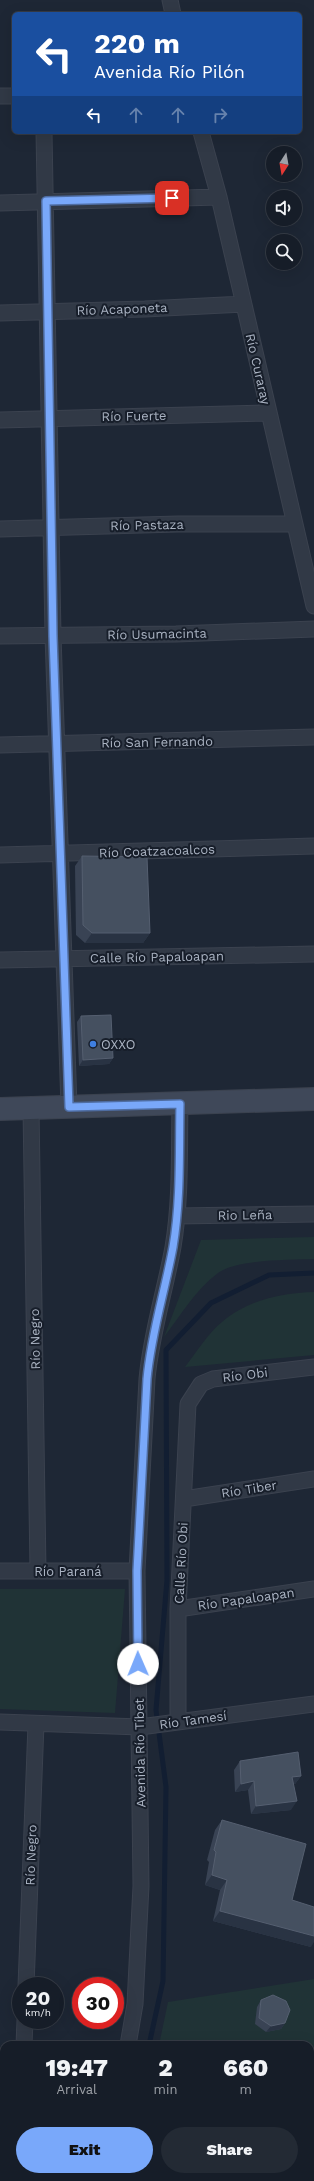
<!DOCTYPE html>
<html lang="en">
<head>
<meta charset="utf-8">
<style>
  :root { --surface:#161d28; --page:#232a34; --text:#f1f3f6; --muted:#9ea2a8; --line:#353b45; --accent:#79a8fa }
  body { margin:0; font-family:"Work Sans",sans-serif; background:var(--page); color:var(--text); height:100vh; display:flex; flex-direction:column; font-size:15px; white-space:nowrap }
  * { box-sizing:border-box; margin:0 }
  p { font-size:13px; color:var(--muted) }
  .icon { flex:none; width:22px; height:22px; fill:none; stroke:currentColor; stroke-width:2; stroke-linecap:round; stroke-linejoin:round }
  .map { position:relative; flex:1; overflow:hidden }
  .panel { position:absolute; left:0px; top:2041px; width:314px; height:140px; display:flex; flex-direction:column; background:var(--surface); border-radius:12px 12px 0 0; box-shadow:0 4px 16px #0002,0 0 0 1px var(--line) }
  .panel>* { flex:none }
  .hud { position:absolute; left:12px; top:12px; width:290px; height:122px; border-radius:6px; box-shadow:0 4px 16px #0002,0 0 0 1px var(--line); background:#1a4fa0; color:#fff; overflow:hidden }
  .needle { width:26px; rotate:191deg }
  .fabs { position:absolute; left:266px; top:146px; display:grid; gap:8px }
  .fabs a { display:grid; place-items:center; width:36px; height:36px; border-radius:50%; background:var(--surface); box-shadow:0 4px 16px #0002,0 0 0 1px var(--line); font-size:20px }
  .speed { position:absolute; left:12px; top:1977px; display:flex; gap:8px; font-size:20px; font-weight:700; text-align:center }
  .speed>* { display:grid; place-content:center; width:52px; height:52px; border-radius:50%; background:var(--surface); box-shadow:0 4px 16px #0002,0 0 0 1px var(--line); line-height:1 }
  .speed small { font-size:10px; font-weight:400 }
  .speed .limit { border:6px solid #d22; background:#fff; color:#111 }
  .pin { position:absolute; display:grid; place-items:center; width:34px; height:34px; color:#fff; margin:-17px; border-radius:8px; box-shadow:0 2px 6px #0006 }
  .me { position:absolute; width:44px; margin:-22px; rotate:359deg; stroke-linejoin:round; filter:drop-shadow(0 0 3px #0008) }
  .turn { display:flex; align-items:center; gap:14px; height:84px; padding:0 16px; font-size:18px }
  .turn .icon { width:52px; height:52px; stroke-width:2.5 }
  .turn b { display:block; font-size:28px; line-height:34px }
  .lanes { display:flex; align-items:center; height:38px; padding:0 16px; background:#0003; justify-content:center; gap:20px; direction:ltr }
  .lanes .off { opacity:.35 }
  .eta { display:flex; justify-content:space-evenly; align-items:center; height:68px; text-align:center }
  .eta b { font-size:24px; font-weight:800; line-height:28px }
  .button { display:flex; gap:8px; margin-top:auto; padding:8px 16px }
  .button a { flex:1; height:46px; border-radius:24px; background:var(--accent); color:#111; font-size:16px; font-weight:800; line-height:46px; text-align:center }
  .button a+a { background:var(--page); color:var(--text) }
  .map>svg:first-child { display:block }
</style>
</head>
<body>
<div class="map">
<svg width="314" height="2181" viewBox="0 0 314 2181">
  <rect width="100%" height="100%" fill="#1e2735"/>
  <path fill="#203336" d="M314 1237V1259C290 1260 236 1259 218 1273 196 1289 181 1315 164 1337L201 1240Z
    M314 1292V1355L185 1367C195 1354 209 1332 222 1322 248 1300 281 1293 314 1292Z
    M0 1589H125L115 1713 0 1709Z
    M314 1979V2181H24L30 2177H310V2045H159L168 2002Z"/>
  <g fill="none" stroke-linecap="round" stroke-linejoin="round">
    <path stroke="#121e32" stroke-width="5" d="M149 2045 163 1981 166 1787 156 1710 167 1580 166 1350 211 1303 269 1275 314 1273
      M17 2181 24 2177"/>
    <g stroke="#3b424f" stroke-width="17">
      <path id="street" d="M170 0 173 14
        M0 96H14
        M44 132 53 636 69 1107
        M201 132 219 197 314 606
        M0 203 219 197
        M0 313 145 309 244 304
        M0 420 268 413
        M0 529 178 524H295
        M0 636 176 634 314 629
        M0 745 314 737
        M0 855 314 846
        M0 960 314 954
        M31 1108 38 1571
        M177 1216 314 1214
        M184 1499 314 1479
        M0 1571H137
        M178 1609 314 1589
        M178 1721V1609L188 1404 201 1384 213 1379 314 1367
        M0 1722 140 1727 314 1704
        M26 1986 36 1724
        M24 2045 25 2020
        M128 2045 135 2004 141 1886 137 1571 147 1379C151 1334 165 1291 173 1247 181 1200 179 1151 180 1104
        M0 2150 4 2148"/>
    </g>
    <g stroke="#3b424f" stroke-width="24">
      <path id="secondary" d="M0 1109 314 1099"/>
    </g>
    <use href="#street" stroke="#313946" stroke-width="15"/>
    <use href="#secondary" stroke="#3f4859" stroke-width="22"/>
  </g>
  <path fill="#394354" d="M82 856 150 933 143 943H85L76 935 75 866Z
    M81 1016 113 1058 109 1064 79 1066 77 1022Z
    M240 1761 301 1776 295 1784H293L291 1810 251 1814 248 1790 235 1792 234 1770Z
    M222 1820 292 1900 311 1947 213 1921 220 1890 205 1885 209 1862 207 1860 215 1830Z
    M261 2000 285 2023 281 2029 266 2032 255 2024 257 2007Z"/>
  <path fill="#293343" d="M92 933H150L143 943H85Z
    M113 1058 109 1064 79 1066 83 1060Z
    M301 1776 295 1784 286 1785 292 1777Z
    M254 1781 248 1790 235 1792 241 1784Z
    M297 1801 291 1810 251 1814 256 1806Z
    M212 1875 227 1880 220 1890 205 1885Z
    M220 1911 314 1936V1942L311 1947 213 1921Z
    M285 2023 281 2029 266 2032 271 2026Z"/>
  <path fill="#455060" stroke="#555f70" d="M82 856 147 857 150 933H92L83 925Z
    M111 1015 113 1058 83 1060 81 1016Z
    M298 1752 301 1776 292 1777 297 1801 256 1806 254 1781 241 1784 240 1761Z
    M222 1820 306 1844 292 1900 314 1907V1936L220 1911 227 1880 212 1875 216 1852 214 1850Z
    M273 1995 286 2001 290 2010 285 2023 271 2026 259 2018 261 2000Z"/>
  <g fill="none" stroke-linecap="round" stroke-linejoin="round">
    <g stroke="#4f6da2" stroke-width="10">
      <path id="route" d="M138 1664 137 1571 147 1379C151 1334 165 1291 173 1247 181 1200 179 1151 180 1104L69 1107 53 636 46 201 172 198"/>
    </g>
    <use href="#route" stroke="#79a8fa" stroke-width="7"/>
  </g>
  <circle fill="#3f7fe0" stroke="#171e2a" stroke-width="1.5" cx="93" cy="1044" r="4"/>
  <g text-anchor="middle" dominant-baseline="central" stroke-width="4" stroke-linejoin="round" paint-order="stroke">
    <g font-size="13" fill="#abb4c3" stroke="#171e2a">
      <text transform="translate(122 309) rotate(-2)">Río Acaponeta</text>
      <text transform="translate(258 369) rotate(77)">Río Curaray</text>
      <text transform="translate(134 416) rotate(-1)">Río Fuerte</text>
      <text transform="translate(147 525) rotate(-1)">Río Pastaza</text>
      <text transform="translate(157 634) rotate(-1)">Río Usumacinta</text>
      <text transform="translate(157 742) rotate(-1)">Río San Fernando</text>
      <text transform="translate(157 851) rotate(-2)">Río Coatzacoalcos</text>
      <text transform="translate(157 957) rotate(-1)">Calle Río Papaloapan</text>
      <text transform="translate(245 1215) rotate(-1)">Rio Leña</text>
      <text transform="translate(35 1339) rotate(-91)">Río Negro</text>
      <text transform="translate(245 1375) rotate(-7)">Río Obi</text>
      <text transform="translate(249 1489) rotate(-9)">Río Tiber</text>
      <text transform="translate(181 1563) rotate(-87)">Calle Río Obi</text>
      <text x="68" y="1571">Río Paraná</text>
      <text transform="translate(246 1599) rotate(-8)">Río Papaloapan</text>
      <text transform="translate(193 1720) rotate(-8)">Río Tamesí</text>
      <text transform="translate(140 1753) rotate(-91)">Avenida Río Tíbet</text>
      <text transform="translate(31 1855) rotate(-88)">Río Negro</text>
    </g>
    <g font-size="13" fill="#abb4c3" stroke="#171e2a" text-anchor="start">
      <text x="101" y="1044">OXXO</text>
    </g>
  </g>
</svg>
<div class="fabs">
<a><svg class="needle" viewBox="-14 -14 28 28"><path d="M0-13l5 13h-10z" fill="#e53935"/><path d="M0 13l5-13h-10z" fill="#9ea2a8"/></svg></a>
<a><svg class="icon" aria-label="sound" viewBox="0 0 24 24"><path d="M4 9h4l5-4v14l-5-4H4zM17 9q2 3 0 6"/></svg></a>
<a><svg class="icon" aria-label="search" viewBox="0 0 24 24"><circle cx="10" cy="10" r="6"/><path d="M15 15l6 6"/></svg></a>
</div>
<div class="speed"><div>20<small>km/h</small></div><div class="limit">30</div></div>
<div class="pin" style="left:172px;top:198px;background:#d93025"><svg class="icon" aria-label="arrive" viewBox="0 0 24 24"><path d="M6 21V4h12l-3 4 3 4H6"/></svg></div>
<svg class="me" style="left:138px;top:1664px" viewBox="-20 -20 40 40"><circle r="19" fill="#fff"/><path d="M0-13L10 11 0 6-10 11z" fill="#79a8fa"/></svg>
<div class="hud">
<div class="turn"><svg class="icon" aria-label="left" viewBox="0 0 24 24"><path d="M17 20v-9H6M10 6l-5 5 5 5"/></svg><div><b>220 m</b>Avenida Río Pilón</div></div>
<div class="lanes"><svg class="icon" aria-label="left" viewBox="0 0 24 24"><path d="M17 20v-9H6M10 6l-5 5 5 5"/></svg><svg class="icon off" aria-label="ahead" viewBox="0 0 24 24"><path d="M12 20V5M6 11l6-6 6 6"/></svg><svg class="icon off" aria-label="ahead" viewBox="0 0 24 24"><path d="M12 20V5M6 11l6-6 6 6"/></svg><svg class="icon off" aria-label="right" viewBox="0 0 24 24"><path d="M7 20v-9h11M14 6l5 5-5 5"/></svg></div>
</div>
<section class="panel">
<div class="eta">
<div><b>19:47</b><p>Arrival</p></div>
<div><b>2</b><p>min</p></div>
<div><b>660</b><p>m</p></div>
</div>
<div class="button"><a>Exit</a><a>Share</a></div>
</section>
</div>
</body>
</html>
